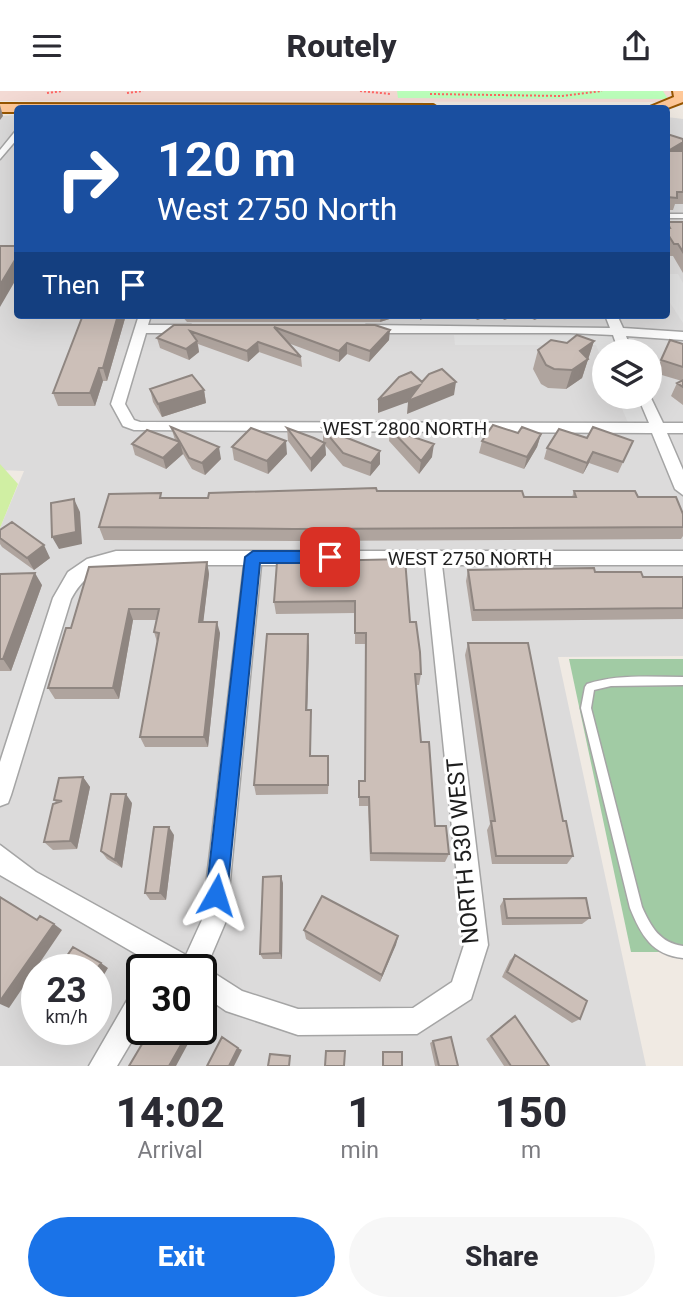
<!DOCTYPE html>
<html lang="en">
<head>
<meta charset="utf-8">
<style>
  :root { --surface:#fff; --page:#f7f7f7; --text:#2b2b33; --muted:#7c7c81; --accent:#1a73e8 }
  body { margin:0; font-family:Roboto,sans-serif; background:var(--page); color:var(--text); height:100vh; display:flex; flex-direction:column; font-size:26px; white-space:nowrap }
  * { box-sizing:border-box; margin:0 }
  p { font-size:23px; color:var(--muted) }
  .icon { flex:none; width:38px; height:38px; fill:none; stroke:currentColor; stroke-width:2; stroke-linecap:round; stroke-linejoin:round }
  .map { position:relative; height:975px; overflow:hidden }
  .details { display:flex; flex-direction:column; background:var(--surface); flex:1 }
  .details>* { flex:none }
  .banner { position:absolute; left:14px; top:14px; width:656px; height:214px; border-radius:7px; box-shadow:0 7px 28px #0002; background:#1a4fa0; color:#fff; overflow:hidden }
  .controls { position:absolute; left:592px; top:248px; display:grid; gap:14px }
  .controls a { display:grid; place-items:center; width:70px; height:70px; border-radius:50%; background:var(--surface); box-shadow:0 7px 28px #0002; font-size:35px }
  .speed { position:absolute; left:21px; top:863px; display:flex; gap:14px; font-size:35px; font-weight:700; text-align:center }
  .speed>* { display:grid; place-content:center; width:91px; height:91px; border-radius:50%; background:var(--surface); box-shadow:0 7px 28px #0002; line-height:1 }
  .speed small { font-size:18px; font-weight:400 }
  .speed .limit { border:4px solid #111; border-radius:10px; background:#fff; color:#111 }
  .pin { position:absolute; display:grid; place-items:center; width:60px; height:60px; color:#fff; margin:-30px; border-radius:14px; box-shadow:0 4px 10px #0006 }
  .me { position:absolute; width:77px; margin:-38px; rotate:6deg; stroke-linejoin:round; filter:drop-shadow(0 0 5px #0008) }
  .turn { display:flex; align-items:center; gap:24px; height:147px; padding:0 28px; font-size:32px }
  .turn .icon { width:91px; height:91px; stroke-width:2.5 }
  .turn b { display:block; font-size:49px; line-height:60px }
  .then { display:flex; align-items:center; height:66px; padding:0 28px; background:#0003; gap:14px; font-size:26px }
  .eta { display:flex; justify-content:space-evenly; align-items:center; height:119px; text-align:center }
  .eta b { font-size:42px; font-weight:800; line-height:49px }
  .primary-button { display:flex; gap:14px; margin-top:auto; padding:14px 28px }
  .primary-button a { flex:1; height:80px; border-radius:42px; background:var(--accent); color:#fff; font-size:28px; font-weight:800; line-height:80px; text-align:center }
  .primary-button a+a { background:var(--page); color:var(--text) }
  header { display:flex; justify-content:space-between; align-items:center; height:91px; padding:0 28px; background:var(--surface); font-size:32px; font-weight:800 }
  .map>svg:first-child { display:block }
</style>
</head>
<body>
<header><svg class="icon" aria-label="menu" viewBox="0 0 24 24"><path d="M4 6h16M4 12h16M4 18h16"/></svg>Routely<svg class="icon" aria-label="share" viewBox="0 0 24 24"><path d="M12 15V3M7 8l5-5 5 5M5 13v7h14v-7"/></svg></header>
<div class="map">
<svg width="683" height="975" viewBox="0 0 683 975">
  <rect width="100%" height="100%" fill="#f0eae3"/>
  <path fill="#dcdbdb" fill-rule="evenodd" d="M17 24 18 224H667V26L683 28V565L558 566 646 975H0V437L24 380 0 379V25ZM604 261H649V306H604ZM37 878H96V938H37ZM142 878H201V938H142Z"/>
  <path fill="#f3dad4" d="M0 0H675L676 5 661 11 0 10Z"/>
  <path fill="#d0efa3" d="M0 373 18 393 0 437Z"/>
  <path fill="#a1cba4" d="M569 568H683V861H631Z"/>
  <path fill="#bcffbb" d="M397 0H663L668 8 398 7Z"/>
  <path fill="#e2e2e2" d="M667 183H678L683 192V232L667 207Z
    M454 244 614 245 621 261H604V273L596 254H455Z
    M617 306H640L651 332 629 334Z"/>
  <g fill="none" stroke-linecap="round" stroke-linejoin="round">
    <g stroke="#a5a5a5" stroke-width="3">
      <path id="service" d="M667 123H683V127H667Z
        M683 586V594L611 595 594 599 591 617 642 816C651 836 660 852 683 855V867C652 864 641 844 630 817L581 617 585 596 587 593C617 583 651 586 683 586Z"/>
    </g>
    <g stroke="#a5a5a5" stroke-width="3">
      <path id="minor" d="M18 37V47L0 68V59Z
        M139 224H151L148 234H191L197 238 191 242H146L125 313 134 329 140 331 649 332 638 306H649V303L663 332H683V342H667L683 379V404L675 398 652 342 134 339 123 335 111 313Z
        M605 224H617L623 237 683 241V249L626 245 632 261H619L613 244 570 242H366L360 238 366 234 610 237Z
        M116 460H683V474H442L488 854 471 908 417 943 298 944 226 920 201 903V878H162L0 784V754L36 781 186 864 202 829 244 474H116C94 479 82 488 71 508L11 704 8 712 0 715V671L53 507 68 481 87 468ZM261 474H425L464 854 452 891 413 917 298 918 242 900 206 877 226 830Z
        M142 895V933L117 975H89L133 899Z"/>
    </g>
    <g stroke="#975600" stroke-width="4">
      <path id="primary" d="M673 0H683V11L665 18H645L674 6Z
        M0 13 433 14 439 18H18V21H0Z"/>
    </g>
    <path stroke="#ff6564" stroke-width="2" stroke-dasharray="2 2" stroke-linecap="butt" d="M360 0 391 3
      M47 2 63 0
      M127 2 143 0
      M430 3 562 5 602 0"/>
    <use href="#service" fill="#fff" fill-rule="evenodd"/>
    <use href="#minor" fill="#fff" fill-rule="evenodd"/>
    <use href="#primary" fill="#ffc898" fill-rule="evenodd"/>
  </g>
  <path fill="#afa49e" d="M667 44 683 48V113H675L673 119H667Z
    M667 131H683V182L673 165H669L667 162Z
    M83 224H126L107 290H103L95 315H58L53 302Z
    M181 224H402L380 231H187Z
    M470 224H492L477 229Z
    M498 224H519L504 229Z
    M526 224H548L534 229Z
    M174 234H375L389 249 369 271 347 263 339 271 288 252 301 266 302 276 259 261 248 271 198 253 199 261 189 269 160 257 157 247Z
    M594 250 582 287 566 298 548 297 541 293 533 278 538 259 567 252Z
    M683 253V314L671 305 677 292 682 290 655 282 661 269Z
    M150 298 204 299 206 312 162 326 153 311Z
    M171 336 221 368 205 384 192 378 183 363 166 378 135 364 132 353 175 349Z
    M287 337 323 351V338L380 360V373L370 385 343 375 325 354 326 364 311 381 288 350Z
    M390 338 432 366 419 383 389 350Z
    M518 342 541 343 537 356 524 378 479 362 482 350Z
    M587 347 633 350 618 382 589 372 583 383 544 368 547 357Z
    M232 356 287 363 268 383 234 369Z
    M377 400 524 406H572L574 400 638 406 683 423V445L681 448 294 450 104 449 99 436 162 407H208Z
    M0 439 50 467 34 479 2 456 0 453Z
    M207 471 209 483 203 531 220 542 208 656H145L140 646 157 551 154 541 156 529H133L119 608H55L48 597 71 537Z
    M277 471 410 531 421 583 419 594H416L421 651 435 735 449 763 445 771 370 770 368 715H359V690H365V553H355V522L276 523 274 511Z
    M468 479 595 481 643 486H683V528L472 530 466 490Z
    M0 483 42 494 11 580H0Z
    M468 552 563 730 573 765 567 773H492L487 739 490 733 465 564Z
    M309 555 307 619 311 630V665L329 675 328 703 256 704 254 694Z
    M83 686 90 696 77 758 53 759 44 751 57 712 54 709Z
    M132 712 122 777 107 768 101 760Z
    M174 744 166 809H150L145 802Z
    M283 792 282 868H263L260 863Z
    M504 808 590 827 582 833 502 834 500 815Z
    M304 839 398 845 380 891 306 848Z
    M515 864 580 928 572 932 502 886 510 869Z
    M515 925 549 975H504L486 948Z
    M433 950 458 975H435L430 952Z"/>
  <path fill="#8f8681" d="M0 14 3 25 0 29Z
    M683 51V61L668 60Z
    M18 164V185L0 216V194Z
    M118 224H126L107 290 103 277Z
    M381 224H402L380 231Z
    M420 224H434L420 229Z
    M478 224H492L477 229Z
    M505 224H519L504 229Z
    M535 224H548L534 229Z
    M561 224H570L560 228Z
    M390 239 389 249 369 271 370 260Z
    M197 250 199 261 189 269 186 258Z
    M594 250 582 287 566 298 572 279 580 260Z
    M258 251 259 261 248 271 247 260Z
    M347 252V263L339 271V260Z
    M99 277 103 290 95 315 90 302Z
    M456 291 454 304 407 323 408 311 378 322V309L420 294Z
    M204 299 206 312 162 326 158 313Z
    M541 343 537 356 524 378 527 366Z
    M286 350 287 363 268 383 267 370Z
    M180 351 183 363 166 378 163 367Z
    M325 352 326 364 311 381V368Z
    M434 353 432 366 419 383 421 370Z
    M219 356 221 368 205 384 202 372Z
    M380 360V373L370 385 371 372Z
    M593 361 589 372 583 383 587 372Z
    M74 408 80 421 82 453 59 458 52 446Z
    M44 454 50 467 34 479 27 467Z
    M207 471 209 483 202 542 199 531Z
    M35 482 42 494 11 580 3 568Z
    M129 518 133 529 119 608 113 597Z
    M217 531 220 542 208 656 204 646Z
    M308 543 309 555 307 630 306 619Z
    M311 619V675L310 665Z
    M83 686 90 696 77 758 70 750Z
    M126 703 132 712 122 777 115 769Z
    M169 736 174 744 166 809 160 802Z
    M281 785 283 792 282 868 280 862Z
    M54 833 62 839 9 917 0 913V910Z
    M398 845 396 854 380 891 382 884Z
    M101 872 108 877 96 897V879Z
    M190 938H196L176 975H169Z
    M238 957 242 959 234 975H229Z"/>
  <path fill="#ccbfb8" stroke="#8f8681" stroke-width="2" d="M190 17H266V18Z
    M321 17H361L373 18H321Z
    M667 43 683 48V51L668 60H683V101H677V107L667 106Z
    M667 131H683V161L678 153H674L667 142V137H670Z
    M0 155H18V164L0 194Z
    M83 224H118L103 277H99L90 302H53Z
    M174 234H375L390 239 370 260 347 252 339 260 274 236 301 266 258 251 247 260 190 240 197 250 186 258 157 247Z
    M577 244 594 250 580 260 588 268 572 279 554 278 546 274 538 259 551 249 567 252Z
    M670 249 683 253V276L661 269Z
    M442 278 456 291 408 310 420 294 378 309 399 286 411 281 422 291 429 283Z
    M192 284 204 299 158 313 150 298Z
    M683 289V296L677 292Z
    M493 334 518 342 522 336 541 343 527 366 482 350Z
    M171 336 219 356 202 372 189 367 180 351 163 367 132 353 147 339 180 351Z
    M593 336 633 350 623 371 593 361 587 372 547 357 559 338 587 347Z
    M251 337 286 350 267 370 232 356Z
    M287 337 314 347 325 352 311 368Z
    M323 338 350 348 380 360 371 372 343 362Z
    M390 338 434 353 421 370Z
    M376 397 377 400H522L524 406H576L574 400H635L638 406H676L683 423V436L293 438 99 436 109 403 161 402 160 407H208L209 402Z
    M74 408 76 441 52 446 51 412Z
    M12 431 44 454 27 467 0 447V439Z
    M405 468 410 531H416L420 561 421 583H415L421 651H429L435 735H446L449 763 371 762 369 706H359V690H365L366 542H355V510L274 511 277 471Z
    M207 471 199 531H217L204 646H140L159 542 154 541 159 518H129L113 597H48L66 537H71L89 476Z
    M594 477 595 481H641L643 486H683V517L474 519 468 479Z
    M35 482 3 568H0V483Z
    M267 543H308L306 619H311L310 665H328V694H254Z
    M468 552H528L563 730H566L573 765H496L491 730H495Z
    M83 686 70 750 44 751 53 713 62 710 54 709 59 687Z
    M111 703H126L115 769 101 760Z
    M154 736H169L160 802H145Z
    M281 785 280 862 260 863 263 786Z
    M322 805 398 845 382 884 304 839Z
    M0 806 37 829 40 825 54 833 0 910Z
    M586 807 590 827H507L504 808Z
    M73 856 101 872 96 879V878H58Z
    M515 864 587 910 580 928 507 881Z
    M515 925 549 975H511L491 945Z
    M151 938H190L169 975H129Z
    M222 946 238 957 229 975H207Z
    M451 946 458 975H439L433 950Z
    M326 960H345L344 975H325Z
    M383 961H402V975H383Z
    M270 963 290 965 289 975H268Z"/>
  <path fill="#1a73e8" stroke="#114b97" stroke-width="2" d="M253 460H330L338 466 330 472H260L227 804 224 812 216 815 209 812 206 804 245 466Z"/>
  <g text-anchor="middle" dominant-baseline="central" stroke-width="6" stroke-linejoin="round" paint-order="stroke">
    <g font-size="19" fill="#1e1e1e" stroke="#fff">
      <text x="405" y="337">WEST 2800 NORTH</text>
      <text x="470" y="467">WEST 2750 NORTH</text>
    </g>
    <g font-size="23" fill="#1e1e1e" stroke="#fff">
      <text transform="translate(463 760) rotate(-95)">NORTH 530 WEST</text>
    </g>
  </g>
</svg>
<div class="controls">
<a><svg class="icon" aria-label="layers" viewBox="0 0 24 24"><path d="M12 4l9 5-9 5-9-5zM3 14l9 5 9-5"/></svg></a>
</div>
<div class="speed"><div>23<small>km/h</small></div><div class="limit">30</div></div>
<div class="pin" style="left:330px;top:466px;background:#d93025"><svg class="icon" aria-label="arrive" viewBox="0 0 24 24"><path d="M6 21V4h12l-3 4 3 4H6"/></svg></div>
<svg class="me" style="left:216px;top:804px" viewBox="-20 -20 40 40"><path d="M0-17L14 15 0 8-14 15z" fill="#1a73e8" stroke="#fff" stroke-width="4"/></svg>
<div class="banner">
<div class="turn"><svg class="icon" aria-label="right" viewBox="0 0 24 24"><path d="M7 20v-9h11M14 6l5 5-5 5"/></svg><div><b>120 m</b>West 2750 North</div></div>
<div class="then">Then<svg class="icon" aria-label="arrive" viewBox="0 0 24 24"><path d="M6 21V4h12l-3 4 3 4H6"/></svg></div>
</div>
</div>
<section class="details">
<div class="eta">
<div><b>14:02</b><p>Arrival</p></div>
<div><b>1</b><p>min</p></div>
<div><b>150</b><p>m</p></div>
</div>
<div class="primary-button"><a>Exit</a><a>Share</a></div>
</section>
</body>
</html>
